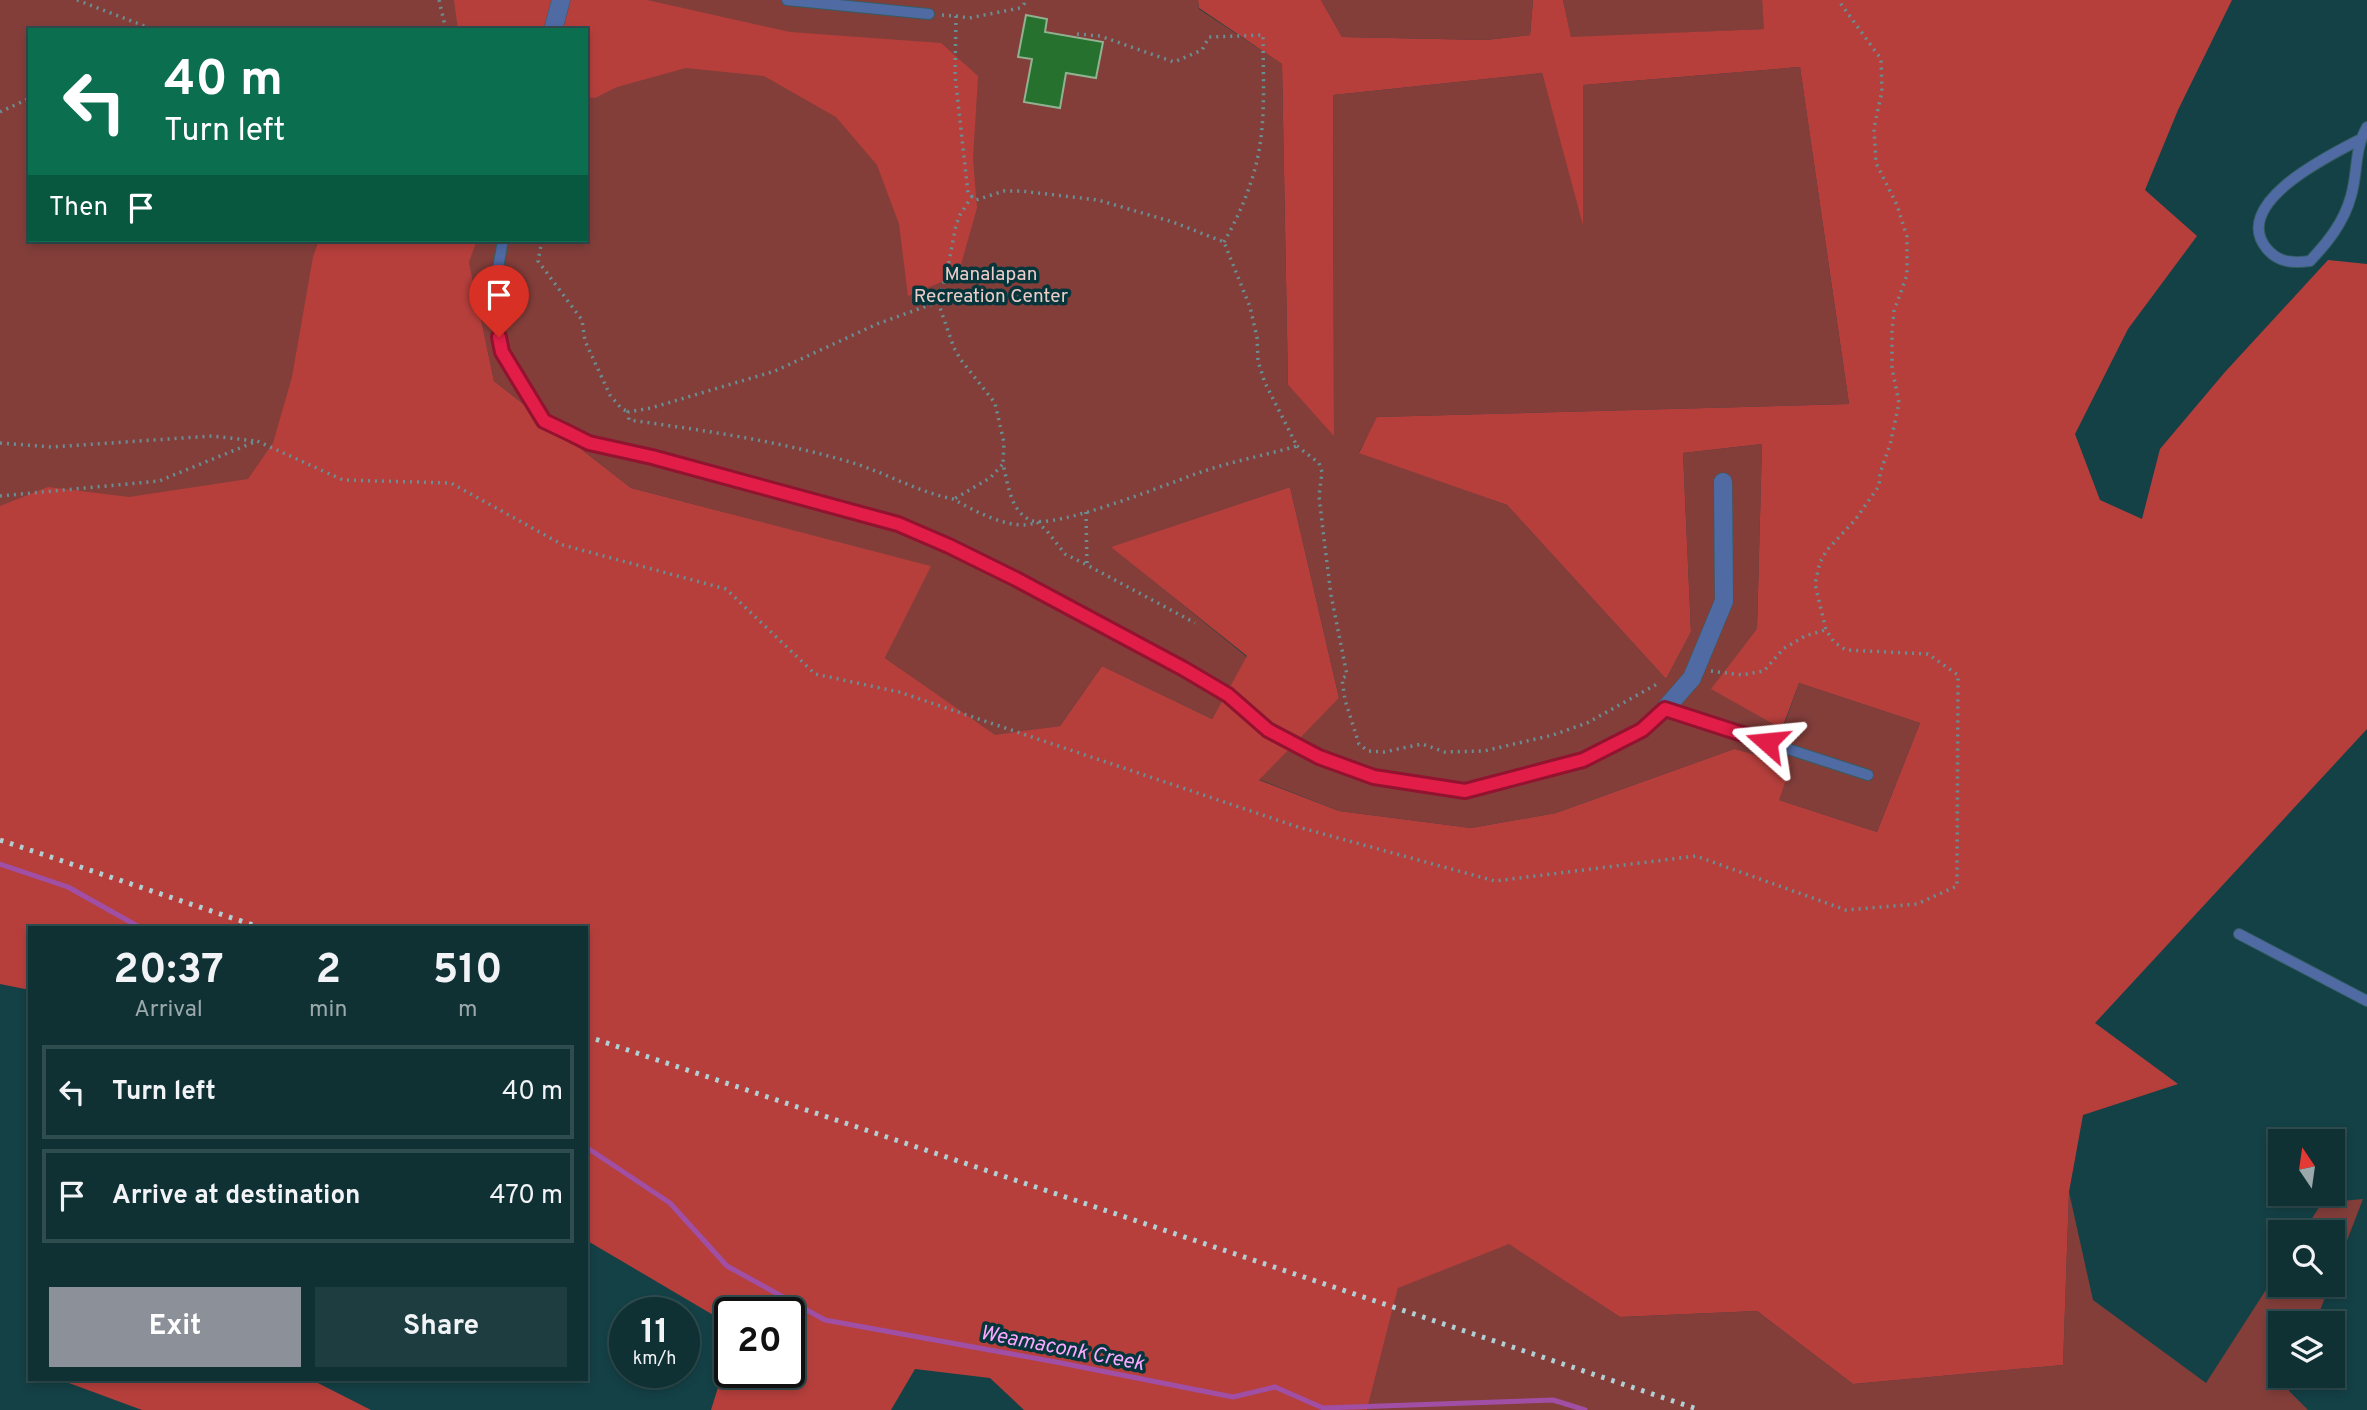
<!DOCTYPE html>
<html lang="en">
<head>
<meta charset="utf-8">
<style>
  :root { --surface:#0f3134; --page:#1d3d40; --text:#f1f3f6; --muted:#9ba9ac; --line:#2f4c4f; --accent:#8c9099 }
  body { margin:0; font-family:Overpass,sans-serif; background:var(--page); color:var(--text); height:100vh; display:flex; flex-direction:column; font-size:26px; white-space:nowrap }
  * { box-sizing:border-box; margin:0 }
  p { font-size:23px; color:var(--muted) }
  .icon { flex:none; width:38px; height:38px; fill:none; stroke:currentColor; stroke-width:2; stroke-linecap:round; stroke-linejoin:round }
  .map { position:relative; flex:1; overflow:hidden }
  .panel { position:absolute; left:28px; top:926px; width:560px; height:455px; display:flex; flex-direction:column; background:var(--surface); border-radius:0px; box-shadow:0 4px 10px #0003,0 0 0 2px var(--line) }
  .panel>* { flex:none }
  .guide { position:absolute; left:28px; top:28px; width:560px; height:214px; border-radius:0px; box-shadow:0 4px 10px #0003,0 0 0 2px var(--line); background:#0b6e4f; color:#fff; overflow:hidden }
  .needle { width:46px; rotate:347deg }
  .fabs { position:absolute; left:2268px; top:1129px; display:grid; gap:14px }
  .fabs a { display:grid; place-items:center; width:77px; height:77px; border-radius:0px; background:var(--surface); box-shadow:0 4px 10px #0003,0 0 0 2px var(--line); font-size:35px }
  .speed { position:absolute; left:609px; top:1297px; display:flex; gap:14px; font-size:35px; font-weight:700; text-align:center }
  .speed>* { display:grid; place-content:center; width:91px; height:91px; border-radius:50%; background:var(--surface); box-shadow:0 4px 10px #0003,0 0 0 2px var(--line); line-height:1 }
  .speed small { font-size:18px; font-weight:400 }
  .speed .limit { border:4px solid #111; border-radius:10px; background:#fff; color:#111 }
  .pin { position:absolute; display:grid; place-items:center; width:60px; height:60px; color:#fff; margin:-72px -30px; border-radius:50% 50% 50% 0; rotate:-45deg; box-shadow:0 0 7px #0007 }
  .pin .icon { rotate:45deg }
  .me { position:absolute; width:77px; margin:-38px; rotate:288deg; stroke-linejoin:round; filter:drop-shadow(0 0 5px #0008) }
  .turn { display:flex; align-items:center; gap:24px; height:147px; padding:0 21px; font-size:32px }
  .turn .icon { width:91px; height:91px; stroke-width:2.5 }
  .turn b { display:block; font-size:49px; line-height:60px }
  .then { display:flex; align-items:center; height:66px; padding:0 21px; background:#0003; gap:14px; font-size:26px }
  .eta { display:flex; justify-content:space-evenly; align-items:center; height:119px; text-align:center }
  .eta b { font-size:42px; font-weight:700; line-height:49px }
  .cta { display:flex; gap:14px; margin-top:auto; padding:14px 21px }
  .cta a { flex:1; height:80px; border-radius:0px; background:var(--accent); color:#fff; font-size:28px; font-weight:700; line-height:80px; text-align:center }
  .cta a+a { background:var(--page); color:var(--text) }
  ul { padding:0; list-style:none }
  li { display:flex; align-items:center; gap:21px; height:94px; margin:0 14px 10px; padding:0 7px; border:4px solid var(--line); border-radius:0px }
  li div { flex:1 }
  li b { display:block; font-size:26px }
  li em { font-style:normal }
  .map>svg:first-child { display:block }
</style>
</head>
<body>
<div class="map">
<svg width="2367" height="1410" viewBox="0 0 2367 1410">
  <rect width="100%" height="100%" fill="#144146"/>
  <path fill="#833e3a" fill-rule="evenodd" d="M0 0H1198L1199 9 1282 64 1288 385 1334 435 1333 95 1542 73 1583 221V85L1800 67 1849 404 1378 417 1359 452 1507 505 1666 679 1691 632 1683 453 1762 444 1757 629 1783 728 1799 683 1920 723 1877 832 1779 800 1734 749 1556 813 1471 828 1339 811 1258 779 1339 698 1290 487 1112 547 1247 657 1212 719 1102 666 1060 726 995 736 885 658 930 566 631 488 494 381 469 263 308 482 0 528ZM30 30H586V240H30Z
    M1321 0H1533L1530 35 1486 40 1342 37Z
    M1563 0H1762L1765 29 1571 38Z
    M2069 1192 2093 1300 2206 1383 2280 1268V1284L2330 1285 2315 1323H2280V1376H2295L2289 1391 2308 1410H1367L1398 1287 1510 1243 1620 1317 1757 1311 1853 1384 2063 1365Z
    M2363 1199 2333 1277V1232H2303L2322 1203Z"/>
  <path fill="#b63f3c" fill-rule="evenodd" d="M454 0H647L790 32 941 43 978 76 973 159 977 208 958 275 908 296 899 224 877 165 836 117 764 76 686 68 617 87 595 98 586 97V30H458Z
    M1198 0H1321L1342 37 1486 40 1530 35 1533 0H1563L1571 37 1764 29 1762 0H2232L2178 110 2145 190 2197 236 2128 329 2075 434 2100 500 2142 519 2160 449 2225 372 2328 260 2367 264V729L2095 1023 2178 1084 2083 1115 2069 1192 2063 1365 1853 1384 1757 1311 1620 1317 1509 1244 1398 1288 1367 1410H1024L990 1378 915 1369 891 1410H711L720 1381V1319L586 1240V928H30V990L0 984V506L48 487 129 497 248 479 273 443 292 377 313 257 319 240H477L469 262 494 381 631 488 931 566 885 658 995 735 1060 726 1102 666 1212 719 1247 656 1111 547 1290 487 1339 698 1259 780 1339 811 1471 828 1556 813 1734 749 1791 765 1779 800 1877 832 1920 723 1799 683 1782 729 1711 689 1757 629 1762 444 1683 453 1691 632 1666 679 1507 505 1359 453 1377 417 1849 404 1800 67 1583 85V225L1542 73 1333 95 1334 436 1288 385 1282 64 1199 8ZM730 1312H789V1372H730Z
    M58 1379H310L371 1410H142Z"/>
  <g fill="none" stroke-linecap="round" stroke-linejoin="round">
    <path stroke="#a04fa5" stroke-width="5" d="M0 864 68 887 141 928
      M586 1147 670 1203 727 1266 825 1320 1056 1362 1233 1397 1275 1387 1323 1408 1553 1400 1585 1410"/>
  </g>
  <path fill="#27712f" stroke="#90b291" stroke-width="2" d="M1026 15 1047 19 1045 32 1103 42 1096 78 1066 73 1060 108 1024 102 1032 59 1018 57Z"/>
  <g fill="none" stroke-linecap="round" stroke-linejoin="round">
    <g stroke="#345e63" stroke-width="12">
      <path id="lane" d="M787 0 929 14
        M2359 140C2330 155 2229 204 2267 249 2279 263 2293 263 2310 261 2328 242 2344 222 2351 196 2358 173 2354 149 2367 127
        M503 240 494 291 496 323 502 352 544 421 589 443 652 457 898 524 975 557 1184 669 1228 696 1268 730 1319 757 1374 777 1465 791 1582 760 1642 730 1665 709 1868 775
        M2239 934 2367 1001"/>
    </g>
    <g stroke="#345e63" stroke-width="19">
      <path id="street" d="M553 30 561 0
        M1665 709 1692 678 1724 601 1723 482"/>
    </g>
    <path stroke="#698f93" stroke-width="3.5" stroke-dasharray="2 5" stroke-linecap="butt" d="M77 0 155 30
      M439 0 446 30
      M942 15 956 16 955 75 968 193 976 200 1004 191H1021L1098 200 1173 222 1224 242 1250 307 1257 337 1258 361 1265 383 1297 446C1266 455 1234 461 1204 471 1174 481 1054 531 1030 520 1010 510 1008 484 1003 464L990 478 954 499
      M956 16 969 18 1020 8 1024 4V0
      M1077 34 1100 36 1174 62 1202 50 1209 37 1263 35C1263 75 1266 117 1258 156 1252 185 1239 216 1224 242
      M0 112 30 98
      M972 196 960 215 956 225 947 272 938 302 877 324 775 371 651 408 628 412 629 420C701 430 773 440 843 460 881 470 914 491 953 499 956 500 958 502 962 504 981 514 1016 532 1037 522L1047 531 1065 554 1087 565
      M542 240 538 261 582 320 585 341 603 380 610 395 621 408 628 412
      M938 302 954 348 961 360 995 403 1004 443 1003 464
      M0 443 52 447 212 436 256 441
      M1297 446 1319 463 1322 472 1319 496 1324 539 1331 595 1347 675 1342 679 1345 700 1359 744 1368 751 1384 752 1422 744 1445 752 1484 751 1553 735 1587 723 1659 683
      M0 496 159 481 257 441 343 480 451 483 563 545 726 589 815 674 899 692 1298 827 1495 881 1696 856 1846 910 1917 904 1957 886 1958 675 1928 654 1846 650 1834 642 1826 630 1815 584 1820 562 1827 550 1855 520 1879 486 1880 473 1890 445 1899 403 1892 368V331L1894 311 1907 275V237L1897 205 1876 163 1874 128 1882 91 1881 59 1838 0
      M1086 512 1087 565 1195 623
      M1711 671 1742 675 1764 671 1783 649 1805 636 1825 630"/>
    <use href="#lane" stroke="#506aa4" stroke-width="10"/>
    <use href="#street" stroke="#506aa4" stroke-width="18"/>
    <path stroke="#b1d0d3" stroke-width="5" stroke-dasharray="3.5 7" stroke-linecap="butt" d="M0 840 262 928
      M586 1036 1700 1410"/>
  </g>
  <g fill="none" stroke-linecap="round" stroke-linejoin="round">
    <g stroke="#92132f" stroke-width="18">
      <path id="route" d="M499 337 502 352 544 421 567 432 589 443 652 457 898 524 949 546 1016 579 1184 669 1228 695 1268 730 1319 757 1374 777 1465 791 1583 760 1642 730 1665 709 1767 742"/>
    </g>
    <use href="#route" stroke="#e11d48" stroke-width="12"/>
  </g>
  <g text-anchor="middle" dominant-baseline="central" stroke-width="7" stroke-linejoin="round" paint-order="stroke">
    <g font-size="19" fill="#edcdc9" stroke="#06363b">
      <text x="991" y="275">Manalapan<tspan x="991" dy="22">Recreation Center</tspan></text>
    </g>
    <g font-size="21" font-style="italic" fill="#fba8ff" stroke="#06363b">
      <text transform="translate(1062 1349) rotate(11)">Weamaconk Creek</text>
    </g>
  </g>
</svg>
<div class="fabs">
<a><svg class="needle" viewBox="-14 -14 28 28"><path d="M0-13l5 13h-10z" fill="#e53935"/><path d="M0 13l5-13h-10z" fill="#9ba9ac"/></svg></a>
<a><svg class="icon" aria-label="search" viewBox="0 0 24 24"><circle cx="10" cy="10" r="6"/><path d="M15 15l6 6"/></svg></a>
<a><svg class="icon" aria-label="layers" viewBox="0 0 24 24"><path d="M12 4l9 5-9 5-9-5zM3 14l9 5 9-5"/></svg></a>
</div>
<div class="speed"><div>11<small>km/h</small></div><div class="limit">20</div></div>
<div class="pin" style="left:499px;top:337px;background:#d93025"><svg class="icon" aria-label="arrive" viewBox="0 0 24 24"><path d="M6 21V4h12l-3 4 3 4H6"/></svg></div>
<svg class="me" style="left:1767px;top:742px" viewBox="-20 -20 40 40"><path d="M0-17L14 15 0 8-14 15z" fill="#e11d48" stroke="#fff" stroke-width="4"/></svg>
<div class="guide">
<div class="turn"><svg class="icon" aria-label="left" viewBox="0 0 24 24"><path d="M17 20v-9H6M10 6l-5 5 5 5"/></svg><div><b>40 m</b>Turn left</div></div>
<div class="then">Then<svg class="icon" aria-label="arrive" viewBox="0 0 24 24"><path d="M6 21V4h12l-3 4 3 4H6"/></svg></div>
</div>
<section class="panel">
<div class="eta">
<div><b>20:37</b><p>Arrival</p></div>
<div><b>2</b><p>min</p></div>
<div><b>510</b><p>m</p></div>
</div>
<ul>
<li><svg class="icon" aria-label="left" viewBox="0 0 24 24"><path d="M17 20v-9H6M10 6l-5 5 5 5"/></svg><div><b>Turn left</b></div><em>40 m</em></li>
<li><svg class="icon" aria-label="arrive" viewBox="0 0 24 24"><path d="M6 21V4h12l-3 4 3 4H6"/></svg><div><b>Arrive at destination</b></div><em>470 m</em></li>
</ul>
<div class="cta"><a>Exit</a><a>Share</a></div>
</section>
</div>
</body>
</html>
